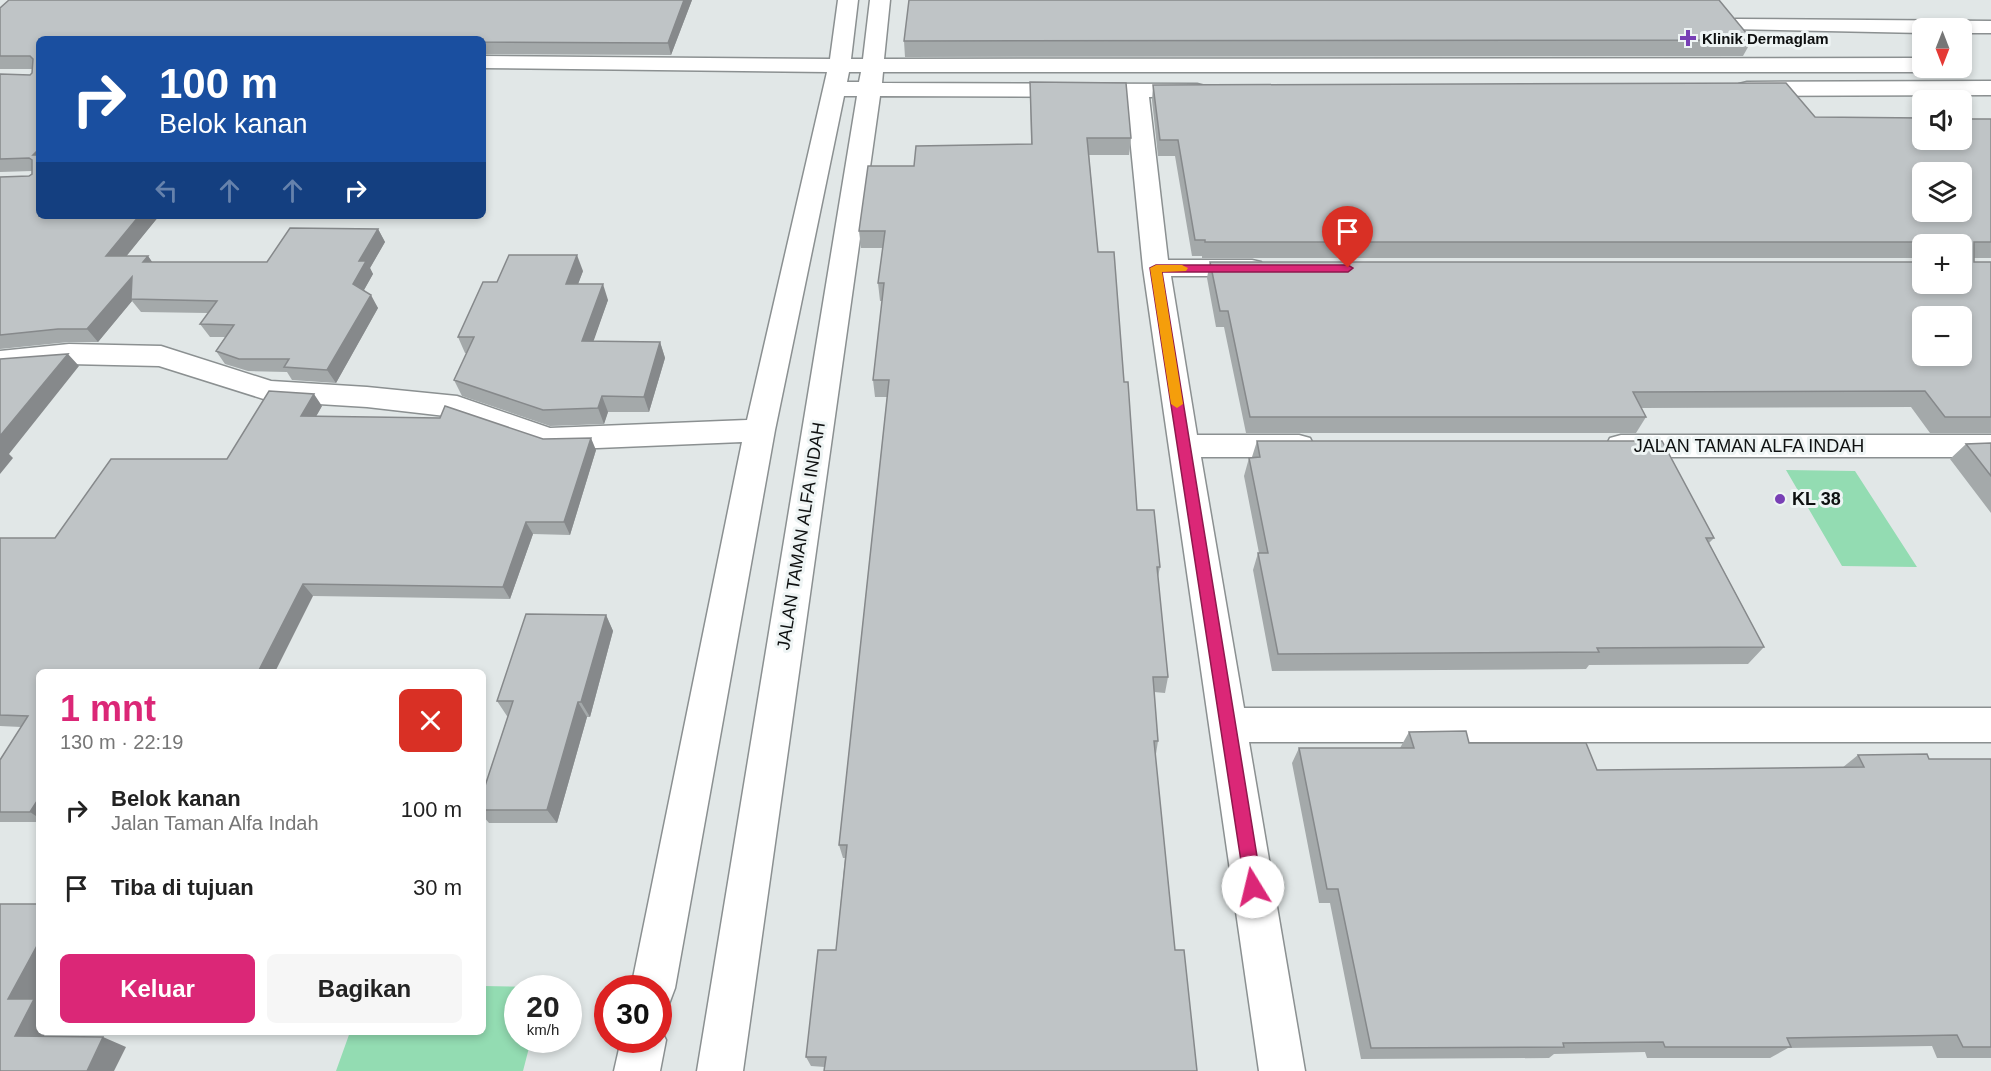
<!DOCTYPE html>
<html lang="id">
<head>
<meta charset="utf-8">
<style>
  :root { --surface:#fff; --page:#f6f6f6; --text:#222; --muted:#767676; --accent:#db2777 }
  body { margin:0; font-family:Arial,sans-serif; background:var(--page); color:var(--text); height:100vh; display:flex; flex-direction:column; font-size:22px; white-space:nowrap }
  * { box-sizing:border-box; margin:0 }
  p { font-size:20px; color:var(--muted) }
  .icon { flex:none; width:33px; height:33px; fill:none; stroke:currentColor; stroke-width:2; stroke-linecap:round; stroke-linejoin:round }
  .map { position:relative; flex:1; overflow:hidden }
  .sheet { position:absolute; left:36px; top:669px; width:450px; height:366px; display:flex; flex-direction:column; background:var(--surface); border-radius:9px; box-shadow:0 3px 9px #0003 }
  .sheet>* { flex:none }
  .top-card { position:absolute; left:36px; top:36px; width:450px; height:183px; border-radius:9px; box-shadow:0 3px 9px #0003; background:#1a4fa0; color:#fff; overflow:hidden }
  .needle { width:39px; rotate:180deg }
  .tools { position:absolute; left:1912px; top:18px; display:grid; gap:12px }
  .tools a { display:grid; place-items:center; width:60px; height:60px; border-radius:9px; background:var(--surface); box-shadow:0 3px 9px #0003; font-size:30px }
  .speed { position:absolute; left:504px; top:975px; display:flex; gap:12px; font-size:30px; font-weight:700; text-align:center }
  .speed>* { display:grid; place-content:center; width:78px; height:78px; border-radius:50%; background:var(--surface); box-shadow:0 3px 9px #0003; line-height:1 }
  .speed small { font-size:15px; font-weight:400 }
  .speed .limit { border:9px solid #d22; background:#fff; color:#111 }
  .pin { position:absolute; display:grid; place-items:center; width:51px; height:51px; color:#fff; margin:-62px -26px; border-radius:50% 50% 50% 0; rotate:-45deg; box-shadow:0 0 6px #0007 }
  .pin .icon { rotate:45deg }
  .me { position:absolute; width:66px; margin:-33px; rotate:351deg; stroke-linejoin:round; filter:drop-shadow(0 0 4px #0008) }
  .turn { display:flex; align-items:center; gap:21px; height:126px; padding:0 24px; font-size:27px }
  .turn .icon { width:78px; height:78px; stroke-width:2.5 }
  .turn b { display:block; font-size:42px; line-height:51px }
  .lanes { display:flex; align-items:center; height:57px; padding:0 24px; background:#0003; justify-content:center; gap:30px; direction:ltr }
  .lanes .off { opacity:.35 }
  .round { display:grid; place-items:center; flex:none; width:63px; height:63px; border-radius:9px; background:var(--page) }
  .head { display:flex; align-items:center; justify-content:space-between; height:102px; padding:0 24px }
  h1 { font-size:36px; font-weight:700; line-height:45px; color:var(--accent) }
  .button { display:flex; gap:12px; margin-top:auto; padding:12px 24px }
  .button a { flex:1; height:69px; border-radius:9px; background:var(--accent); color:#fff; font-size:24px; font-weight:700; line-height:69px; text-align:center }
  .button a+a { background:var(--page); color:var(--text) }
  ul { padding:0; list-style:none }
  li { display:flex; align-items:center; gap:18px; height:78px; padding:0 24px }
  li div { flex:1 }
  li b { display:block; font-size:22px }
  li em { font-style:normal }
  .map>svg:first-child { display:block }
</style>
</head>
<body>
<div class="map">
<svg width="1991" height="1071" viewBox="0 0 1991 1071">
  <rect width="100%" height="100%" fill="#e1e7e7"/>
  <path fill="#93dcb2" d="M1786 470 1855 471 1917 567 1842 566Z
    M483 986 545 987 518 988V1040H531L523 1071H336L350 1032H483Z"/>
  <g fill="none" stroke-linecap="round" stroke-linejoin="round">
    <g stroke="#8b9091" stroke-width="3">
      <path id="street" d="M838 0H858L851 59H863L870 0H890L884 59 1923 58V68H1932L1931 70 1923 72H883L882 83 1197 84 1205 86 1208 91 1205 96 1149 97 1168 260H1252L1261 262 1265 268 1261 274 1252 276H1171L1197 435H1299L1310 438 1314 446 1310 454 1299 457H1201L1244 708H1991V742H1249L1305 1071H1259L1143 268 1126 97 880 96 743 1071H697L857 96H844L775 430 675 988 669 1004 658 1008V988H631L742 442 549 450 454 417 367 407 270 401 159 366 69 364 0 371V351L69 344 161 346 271 381 367 387 457 396 550 428 747 420 827 72 483 68V56L830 59ZM849 72H861L859 82H847Z
        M1736 19 1991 21V33H1962V28H1923V33L1729 29 1726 25 1729 21Z
        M1991 81V95L1747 96 1739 94 1736 89 1739 84 1747 82Z
        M1621 435H1991V457H1621L1610 454 1606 446 1610 438Z
        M658 1024 666 1040 660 1071H614L621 1040H658Z"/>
    </g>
    <use href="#street" fill="#fff" fill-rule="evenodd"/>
  </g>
  <path fill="#a4a9aa" d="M9 0H692L671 55 483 54V39H39V216H159L126 256H148L152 262H267L378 229 385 242 370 268 373 274 364 290 378 308 336 383 292 380 287 372 248 371 225 364 216 351 225 337H210L200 324 208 313 141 312 132 301 98 342H69L0 349V177L29 176 32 174V171L0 172V74L30 75 32 73 33 69H0V8Z
    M1752 40 1743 56 905 57 904 41Z
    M1030 82 1131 138 1129 155H1089L1098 252 1124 382 1137 510 1160 567 1158 577 1168 677 1165 693 1154 692 1158 741 1156 754 825 1067 811 1066 806 1057 836 950 845 858H843L839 845 887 397H875L873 380 882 301H880L878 283 883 248H861L859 231 914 166 1031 144Z
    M1153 85 1815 117 1991 119V258H1974V262H1991V433H1930L1911 407 1641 408 1646 417 1636 433H1246L1224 327H1216L1207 278 1210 262 1923 284 1962 244H1923V258H1202V256H1192L1175 156H1158L1152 100Z
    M583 271 578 284 608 300 593 341 660 342 665 358 649 412H608L604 424 550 426 462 396 454 380 467 353H465L458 337 497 282Z
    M322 406 316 416 543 439 596 450 570 535 533 534 510 599 313 596 39 672V822H0V760L21 727 0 726V538H55L227 459Z
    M1257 441 1714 538 1709 543 1764 647 1748 664 1589 665 1586 669 1272 671 1253 570 1258 553H1259L1244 476 1249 458 1252 457Z
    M1991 443V513L1950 459 1966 444Z
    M606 615 613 631 590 717H587L557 823H489L483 816V792L508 716H507L497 701Z
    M1409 732 1469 743 1597 770 1842 768 1858 755 1929 759H1991V1058H1937L1932 1046 1788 1048 1770 1058H1647L1645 1052 1554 1054 1549 1058 1361 1059 1330 903H1319L1292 763 1299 748H1400Z"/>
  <path fill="#86898b" d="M684 0H692L671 55 668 43Z
    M39 149V163L33 155Z
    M139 216H159L116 269 106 256Z
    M378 229 385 242 370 268 373 274 360 297 353 284 359 261Z
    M577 255 583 271 572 300 566 284Z
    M148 256 157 269 143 262Z
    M132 277 131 299 132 301 98 342 87 329Z
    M603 284 608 300 588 357 582 341Z
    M371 295 378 308 336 383 327 370Z
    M660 342 665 358 649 412 644 397Z
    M68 354 79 366 9 454 13 458 0 474V436Z
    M314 394 322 406 309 429 301 416Z
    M602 396 608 412 604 424 598 408Z
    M591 438 596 450 570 535 564 522Z
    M526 522 533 534 510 599 503 587Z
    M303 584 313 596 275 672H258Z
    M606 615 613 631 590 717 581 702Z
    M578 702 587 717 557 823 547 810Z
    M39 798V818L30 812Z
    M39 942V997L37 1000 39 1001V1032H46L39 1046 15 1036 8 999Z
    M103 1037 126 1047 114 1071H87Z"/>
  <path fill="#bfc4c6" stroke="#86898b" stroke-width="1.5" fill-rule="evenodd" d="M9 0H684L668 43 483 42V39H39V149L33 155H39V216H139L106 256H148L143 262H267L290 228 378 229 359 261H366L353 284 371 295 327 370 284 367 289 359H239L216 351 234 325 200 324 217 301 131 299 132 277 87 329H58L0 335V177L29 176 32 174V160L29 158 0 159V74L30 75 32 73 33 59 30 56H0V8Z
    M909 0H1719L1752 40 904 41Z
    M1030 82 1126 83 1131 138H1087L1098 252H1114L1124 382H1128L1137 510H1154L1160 567H1157L1168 677H1153L1158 741H1154L1175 950H1184L1197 1071H824L826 1057H806L818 950H836L847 845H839L889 380H873L884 283H878L885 231H859L868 166H914L916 146 1032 144Z
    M1786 83 1815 117 1923 118V140H1962V119H1991V242H1974V262H1991V417H1945L1925 391 1633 392 1646 417H1250L1228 311H1220L1210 262H1923V284H1962V244H1937V242H1205V240H1195L1178 140H1160L1153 85ZM1923 172H1962V212H1923ZM1923 316H1962V356H1923Z
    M509 255H577L566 284H603L582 341 660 342 644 397 602 396 598 408 543 410 454 380 474 337H458L483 282H497Z
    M68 354 0 436V359Z
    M269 391 314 394 301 416 440 418 445 406 543 439 591 438 564 522H526L503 587 303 584 258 672H39V798L30 812H0V760L28 716 0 715V538H55L111 459H227Z
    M1257 441H1662L1714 538H1706L1764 647 1597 648 1599 652 1278 654 1258 553H1268L1249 458 1260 457Z
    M1991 443V476L1966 444Z
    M526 614 606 615 581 702H578L547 810H483V792L513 701H497Z
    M1466 731 1469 743H1586L1597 770 1864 767 1858 755 1927 754 1929 759H1991V1047H1963L1957 1035 1787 1038 1791 1047H1665L1663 1042 1563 1043 1564 1047 1371 1048 1338 889H1327L1299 748H1414L1409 732Z
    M0 904H39V942L8 999H34L15 1036 103 1037 87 1071H0Z"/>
  <path fill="#db2777" stroke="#8e194d" stroke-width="1.5" d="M1156 265H1348L1353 268 1348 272H1162L1262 887 1259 893 1253 895 1247 893 1245 887 1150 268Z"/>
  <path fill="#f59e0b" d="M1182 265 1188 268 1186 271 1162 272 1183 404 1177 408 1171 404 1150 268 1156 265Z"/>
  <g fill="#783fb5" stroke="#eef4f4" stroke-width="2">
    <path d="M1685 29h6v6h6v6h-6v6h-6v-6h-6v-6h6z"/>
    <circle cx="1780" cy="499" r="6"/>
  </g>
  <g text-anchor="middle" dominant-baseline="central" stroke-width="6" stroke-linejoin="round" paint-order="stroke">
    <g font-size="15" font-weight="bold" fill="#0e1010" stroke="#eef4f4" text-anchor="start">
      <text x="1702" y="38">Klinik Dermaglam</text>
    </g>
    <g font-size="18" fill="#0e1010" stroke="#eef4f4">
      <text x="1749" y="446">JALAN TAMAN ALFA INDAH</text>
      <text transform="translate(801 536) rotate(-81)">JALAN TAMAN ALFA INDAH</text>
    </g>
    <g font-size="18" font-weight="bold" fill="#0e1010" stroke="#eef4f4" text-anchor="start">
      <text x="1792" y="499">KL 38</text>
    </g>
  </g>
</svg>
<div class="tools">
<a><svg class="needle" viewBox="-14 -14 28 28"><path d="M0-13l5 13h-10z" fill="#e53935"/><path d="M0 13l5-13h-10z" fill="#767676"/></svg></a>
<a><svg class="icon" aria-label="sound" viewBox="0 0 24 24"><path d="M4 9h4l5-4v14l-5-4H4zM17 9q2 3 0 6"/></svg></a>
<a><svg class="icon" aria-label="layers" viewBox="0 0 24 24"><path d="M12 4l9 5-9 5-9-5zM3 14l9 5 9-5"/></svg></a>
<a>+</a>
<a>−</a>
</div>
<div class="speed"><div>20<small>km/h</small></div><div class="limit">30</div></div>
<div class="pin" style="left:1348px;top:268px;background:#d93025"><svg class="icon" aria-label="arrive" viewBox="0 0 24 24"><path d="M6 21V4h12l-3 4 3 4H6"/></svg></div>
<svg class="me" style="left:1253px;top:887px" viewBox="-20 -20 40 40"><circle r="19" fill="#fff"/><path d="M0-13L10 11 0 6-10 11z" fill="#db2777"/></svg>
<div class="top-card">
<div class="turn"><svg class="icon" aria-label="right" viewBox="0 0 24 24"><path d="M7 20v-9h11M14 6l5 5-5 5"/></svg><div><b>100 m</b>Belok kanan</div></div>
<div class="lanes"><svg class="icon off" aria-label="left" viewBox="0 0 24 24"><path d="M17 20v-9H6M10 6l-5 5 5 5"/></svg><svg class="icon off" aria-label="ahead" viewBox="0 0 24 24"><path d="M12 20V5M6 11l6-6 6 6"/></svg><svg class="icon off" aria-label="ahead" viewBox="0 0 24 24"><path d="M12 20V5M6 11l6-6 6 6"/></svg><svg class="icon" aria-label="right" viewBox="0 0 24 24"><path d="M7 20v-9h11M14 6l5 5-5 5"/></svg></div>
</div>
<section class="sheet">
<div class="head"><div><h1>1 mnt</h1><p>130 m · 22:19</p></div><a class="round" style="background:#d93025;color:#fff"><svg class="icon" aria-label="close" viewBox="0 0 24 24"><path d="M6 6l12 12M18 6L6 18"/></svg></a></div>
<ul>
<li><svg class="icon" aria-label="right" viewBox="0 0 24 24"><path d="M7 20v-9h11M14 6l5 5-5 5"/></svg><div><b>Belok kanan</b><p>Jalan Taman Alfa Indah</p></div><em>100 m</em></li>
<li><svg class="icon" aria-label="arrive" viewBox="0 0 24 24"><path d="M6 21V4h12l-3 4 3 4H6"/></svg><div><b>Tiba di tujuan</b></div><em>30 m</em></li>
</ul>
<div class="button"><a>Keluar</a><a>Bagikan</a></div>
</section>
</div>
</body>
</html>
